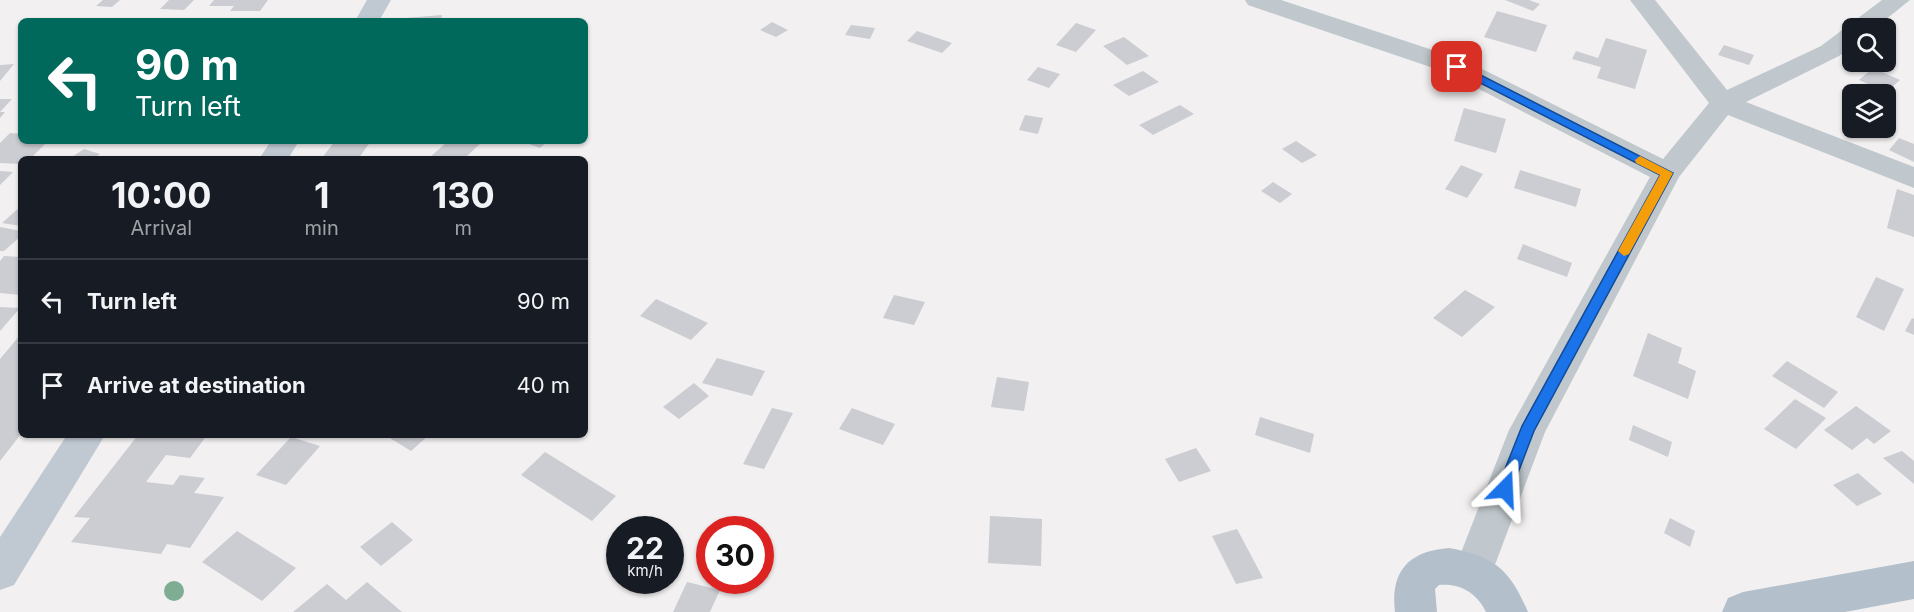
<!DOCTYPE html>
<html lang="en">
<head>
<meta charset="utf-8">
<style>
  :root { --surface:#171b24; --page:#20242c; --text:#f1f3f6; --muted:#9ea1a6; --line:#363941 }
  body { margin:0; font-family:Inter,sans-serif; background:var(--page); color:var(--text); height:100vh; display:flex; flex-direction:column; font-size:22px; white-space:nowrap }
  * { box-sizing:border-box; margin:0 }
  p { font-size:20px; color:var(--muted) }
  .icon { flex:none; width:33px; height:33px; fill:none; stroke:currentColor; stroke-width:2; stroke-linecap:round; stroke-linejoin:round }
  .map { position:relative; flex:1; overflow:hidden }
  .panel { position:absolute; left:18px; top:156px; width:570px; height:282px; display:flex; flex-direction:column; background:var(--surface); border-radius:9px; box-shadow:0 2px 4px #0004 }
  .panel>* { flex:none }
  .hud { position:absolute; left:18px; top:18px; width:570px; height:126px; border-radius:9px; box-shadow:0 2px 4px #0004; background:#00695c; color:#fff; overflow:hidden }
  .buttons { position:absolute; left:1842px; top:18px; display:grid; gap:12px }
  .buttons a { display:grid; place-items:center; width:54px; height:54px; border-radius:9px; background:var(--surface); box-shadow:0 2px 4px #0004; font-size:30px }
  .speed { position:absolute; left:606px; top:516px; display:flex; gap:12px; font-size:30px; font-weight:700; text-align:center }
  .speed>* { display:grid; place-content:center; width:78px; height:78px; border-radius:50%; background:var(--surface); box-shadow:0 2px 4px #0004; line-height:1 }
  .speed small { font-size:15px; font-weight:400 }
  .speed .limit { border:9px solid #d22; background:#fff; color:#111 }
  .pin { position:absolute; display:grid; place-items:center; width:51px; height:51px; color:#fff; margin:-26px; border-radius:12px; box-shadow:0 3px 9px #0006 }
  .me { position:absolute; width:66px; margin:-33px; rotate:21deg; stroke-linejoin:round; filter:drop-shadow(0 0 4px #0008) }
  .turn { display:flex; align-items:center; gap:21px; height:126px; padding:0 18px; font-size:27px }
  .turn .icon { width:78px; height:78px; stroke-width:2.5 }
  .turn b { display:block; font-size:42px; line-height:51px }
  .eta { display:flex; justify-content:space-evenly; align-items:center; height:102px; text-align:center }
  .eta b { font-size:36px; font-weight:700; line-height:42px }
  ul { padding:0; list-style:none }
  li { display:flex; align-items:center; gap:18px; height:84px; padding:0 18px; border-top:2px solid var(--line) }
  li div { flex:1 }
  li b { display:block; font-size:22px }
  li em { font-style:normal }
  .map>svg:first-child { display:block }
</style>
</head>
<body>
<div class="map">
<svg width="1914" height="612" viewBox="0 0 1914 612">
  <rect width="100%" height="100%" fill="#f2f0f0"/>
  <path fill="#cbcdd2" d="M103 0H120L112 7 96 6Z
    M169 0H194L184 10 160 9Z
    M214 0H268L260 11H230L234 6H209Z
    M1505 0H1529L1540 4 1533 11Z
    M1497 11 1547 25 1536 52 1484 37Z
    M442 15 441 21H394V19Z
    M772 22 788 30 776 37 760 30Z
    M1076 23 1096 30 1076 52 1056 45Z
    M851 25 875 28 870 39 845 35Z
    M917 31 952 43 942 53 907 41Z
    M1124 37 1149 56 1127 65 1103 46Z
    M1606 38 1647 50 1635 89 1597 78 1601 67 1572 59 1576 51 1598 58Z
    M1724 45 1754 55 1749 65 1718 55Z
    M14 64 0 81V65Z
    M1038 67 1060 74 1049 88 1027 80Z
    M1873 68 1900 80 1886 92 1859 80Z
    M1143 71 1159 82 1129 96 1113 85Z
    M0 99H12L0 112H5L0 118Z
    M1180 105 1194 114 1153 135 1139 125Z
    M1464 108 1506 119 1496 153 1454 141Z
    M1025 115 1043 118 1038 134 1019 130Z
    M10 133 21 134V141H48L30 159H21V164L0 163V143Z
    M1899 138 1914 144V162L1889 150Z
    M335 141H371L358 159 322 158Z
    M448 141H483L464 159H428Z
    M521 141H548L540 148Z
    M1296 141 1317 155 1302 163 1282 149Z
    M84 149 100 154 93 159H69Z
    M1461 165 1483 174 1467 198 1445 189Z
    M1520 170 1581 189 1576 207 1514 188Z
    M0 171 13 172 0 185Z
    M1273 182 1292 194 1280 203 1261 191Z
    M1897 189 1914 195V237L1887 228Z
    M21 206V226L2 223Z
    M0 227 21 231V236L4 251H0Z
    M1523 244 1572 263 1567 277 1517 259Z
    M4 256 21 257V295L0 293V261Z
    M1876 277 1904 289 1884 331 1856 317Z
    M1465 290 1495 307 1462 337 1433 318Z
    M894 295 925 302 914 325 883 318Z
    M656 299 708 323 691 340 640 316Z
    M0 307 20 308 0 331Z
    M1912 318 1914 319V335L1905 331Z
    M1648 333 1682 348 1678 363 1696 371 1688 399 1633 376Z
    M21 334V434L0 461V359Z
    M717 358 765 371 752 396 702 383Z
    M1787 361 1838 392 1824 408 1772 376Z
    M997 377 1029 382 1024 411 991 407Z
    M694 383 709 396 679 419 663 407Z
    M1795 399 1826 418 1796 449 1764 429Z
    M1856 406 1891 431 1874 444 1867 438 1852 450 1824 430Z
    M772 408 793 413 764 469 743 464Z
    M852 408 895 424 883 445 839 429Z
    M1260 417 1314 434 1310 453 1255 435Z
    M1633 425 1672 442 1668 457 1629 440Z
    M138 435H207L190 458 166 455 146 482 173 485 180 475 205 478 194 493 224 497 190 548 167 544 161 554 71 542 90 518 74 517Z
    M385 435H429L411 451Z
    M291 437 320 446 286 485 256 475Z
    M1196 448 1211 471 1179 482 1165 459Z
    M1902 451 1914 461V484L1883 458Z
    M545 452 616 496 592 521 521 475Z
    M1858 473 1882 494 1857 506 1833 485Z
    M990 516 1042 519 1041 566 988 563Z
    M1670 518 1695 531 1690 547 1664 533Z
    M392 522 413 540 381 566 360 547Z
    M1237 529 1263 578 1236 584 1212 536Z
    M237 531 296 568 262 601 202 562Z
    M367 582 402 612H293L327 584 346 600Z
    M687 582 720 590 710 612H673Z"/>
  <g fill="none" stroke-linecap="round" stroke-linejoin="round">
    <path fill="#c0c8cd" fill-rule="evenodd" d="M1245 0H1281L1466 61 1663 159 1709 103 1630 0H1655L1727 90 1821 46 1882 0H1910L1875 28H1852V46L1839 56 1746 102 1914 167V188L1728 115 1679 177 1545 432 1487 586 1473 591 1459 586 1453 573 1509 430 1650 177 1448 73 1248 5Z"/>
    <path fill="#c0c9d2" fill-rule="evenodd" d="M367 0H391L379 21H355Z
      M271 141H299L288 159H259Z
      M67 435H105L14 585 0 590V537Z"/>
    <path fill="#b3c0cc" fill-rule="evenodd" d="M1449 548C1495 556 1510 570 1528 612H1486C1477 593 1460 583 1439 585L1435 589 1437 612H1395C1390 571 1409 551 1449 548Z
      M1914 561V599L1845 612H1722L1728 598 1743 592Z"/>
  </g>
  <circle fill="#7fad94" cx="174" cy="591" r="10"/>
  <path fill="#1a73e8" stroke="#114b97" stroke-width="1.5" d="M1457 63 1673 173 1534 431 1510 494 1505 496 1499 494 1497 489 1522 426 1660 175 1453 69V64Z"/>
  <path fill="#f59e0b" d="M1640 156 1673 173 1629 254 1624 256 1618 251 1660 175 1636 163 1635 160Z"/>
</svg>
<div class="buttons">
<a><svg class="icon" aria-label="search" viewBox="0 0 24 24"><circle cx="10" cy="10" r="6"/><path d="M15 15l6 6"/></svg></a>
<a><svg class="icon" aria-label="layers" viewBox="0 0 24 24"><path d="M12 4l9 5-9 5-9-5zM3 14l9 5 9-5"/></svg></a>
</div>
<div class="speed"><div>22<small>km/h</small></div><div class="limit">30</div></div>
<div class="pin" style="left:1457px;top:67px;background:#d93025"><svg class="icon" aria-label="arrive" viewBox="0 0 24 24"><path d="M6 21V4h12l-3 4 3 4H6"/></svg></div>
<svg class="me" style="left:1505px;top:489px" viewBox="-20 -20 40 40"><path d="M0-17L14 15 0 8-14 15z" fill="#1a73e8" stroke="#fff" stroke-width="4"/></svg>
<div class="hud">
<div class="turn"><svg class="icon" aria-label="left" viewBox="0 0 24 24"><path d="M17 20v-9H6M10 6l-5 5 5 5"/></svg><div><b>90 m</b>Turn left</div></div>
</div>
<section class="panel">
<div class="eta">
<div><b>10:00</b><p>Arrival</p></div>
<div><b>1</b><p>min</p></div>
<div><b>130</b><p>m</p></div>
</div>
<ul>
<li><svg class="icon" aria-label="left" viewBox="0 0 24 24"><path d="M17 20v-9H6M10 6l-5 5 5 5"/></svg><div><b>Turn left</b></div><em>90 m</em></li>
<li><svg class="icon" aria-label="arrive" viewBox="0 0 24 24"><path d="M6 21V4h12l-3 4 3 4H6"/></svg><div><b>Arrive at destination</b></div><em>40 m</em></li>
</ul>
</section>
</div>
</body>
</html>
